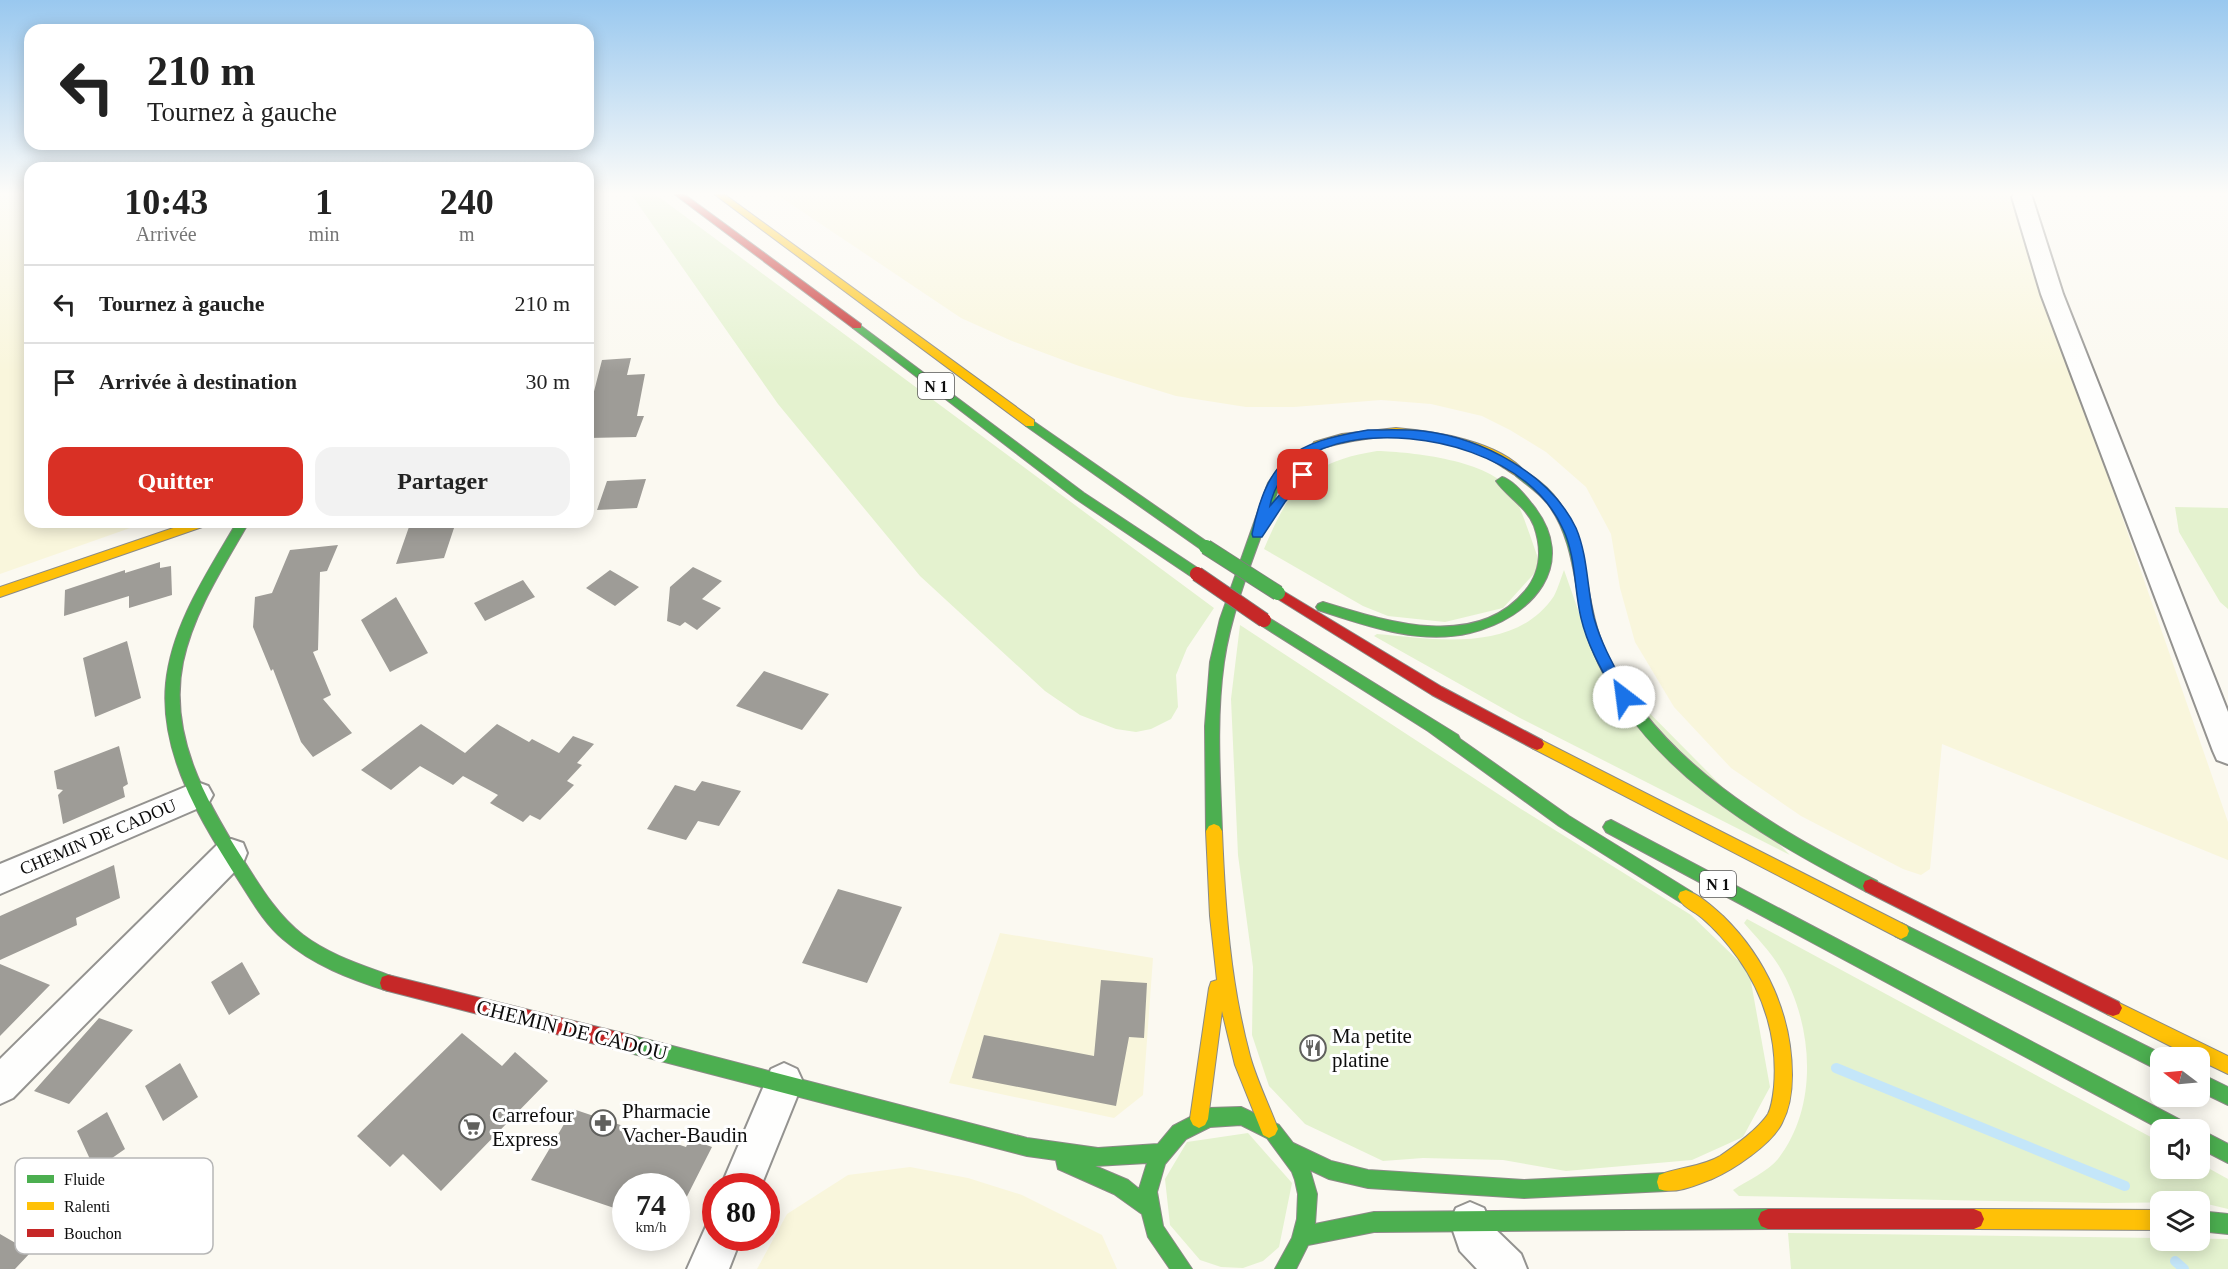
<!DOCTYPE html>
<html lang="fr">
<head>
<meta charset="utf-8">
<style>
  :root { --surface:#fff; --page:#f2f2f2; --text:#222; --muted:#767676; --line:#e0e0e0; --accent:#d93025 }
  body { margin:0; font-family:"Times New Roman",serif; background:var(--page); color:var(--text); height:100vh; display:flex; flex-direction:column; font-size:22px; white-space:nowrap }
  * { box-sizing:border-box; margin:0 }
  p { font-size:20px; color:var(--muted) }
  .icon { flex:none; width:33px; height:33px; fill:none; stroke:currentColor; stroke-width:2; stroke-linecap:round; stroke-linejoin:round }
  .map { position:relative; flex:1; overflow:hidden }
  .drawer { position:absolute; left:24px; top:162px; width:570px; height:366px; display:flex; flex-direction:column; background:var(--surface); border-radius:18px; box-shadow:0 3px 15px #0003 }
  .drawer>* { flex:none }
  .banner { position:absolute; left:24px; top:24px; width:570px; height:126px; border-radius:18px; box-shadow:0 3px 15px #0003; background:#fff; color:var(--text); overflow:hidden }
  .needle { width:39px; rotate:286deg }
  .buttons { position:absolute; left:2150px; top:1047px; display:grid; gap:12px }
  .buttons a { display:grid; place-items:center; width:60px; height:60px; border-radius:12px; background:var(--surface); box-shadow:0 3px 15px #0003; font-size:30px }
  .speed { position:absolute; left:612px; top:1173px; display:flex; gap:12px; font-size:30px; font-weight:700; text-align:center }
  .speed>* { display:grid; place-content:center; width:78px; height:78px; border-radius:50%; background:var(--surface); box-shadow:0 3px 15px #0003; line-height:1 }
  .speed small { font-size:15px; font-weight:400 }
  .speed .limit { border:9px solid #d22; background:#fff; color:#111 }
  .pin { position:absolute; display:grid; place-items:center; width:51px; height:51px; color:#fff; margin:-26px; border-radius:12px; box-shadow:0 3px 9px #0006 }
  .me { position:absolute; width:66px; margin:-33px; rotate:330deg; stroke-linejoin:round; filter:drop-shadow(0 0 4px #0008) }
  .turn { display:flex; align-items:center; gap:21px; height:126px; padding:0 24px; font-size:27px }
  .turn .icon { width:78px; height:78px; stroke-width:2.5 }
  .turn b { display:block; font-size:42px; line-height:51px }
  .eta { display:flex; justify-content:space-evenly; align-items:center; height:102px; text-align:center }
  .eta b { font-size:36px; font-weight:700; line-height:42px }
  .button { display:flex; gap:12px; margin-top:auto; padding:12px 24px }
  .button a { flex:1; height:69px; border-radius:18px; background:var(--accent); color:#fff; font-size:24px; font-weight:700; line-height:69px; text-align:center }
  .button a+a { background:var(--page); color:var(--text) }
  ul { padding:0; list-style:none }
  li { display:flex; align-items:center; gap:18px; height:78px; padding:0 24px; border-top:2px solid var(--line) }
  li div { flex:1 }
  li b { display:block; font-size:22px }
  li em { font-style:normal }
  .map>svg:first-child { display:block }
</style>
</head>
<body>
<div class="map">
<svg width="2228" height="1269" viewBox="0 0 2228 1269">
  <rect width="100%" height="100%" fill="#fbf9f1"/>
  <path fill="#f9f6dc" d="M0 194H30V522H147L0 574Z
    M776 194H2010L2228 822V860L1942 744 1930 869 1921 875 1903 869 1801 816 1731 768 1674 707 1635 642 1620 588 1611 534 1586 487 1546 452 1510 430 1482 416 1431 404 1381 400 1294 407H1246L1176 396 1079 366 1012 341 961 318Z
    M1000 933 1153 958 1143 1095 1114 1118 949 1083Z
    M910 1167 968 1178 1022 1195 1102 1235 1117 1269H757L787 1214 848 1175Z"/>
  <path fill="#e4f2cf" d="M631 194H655L1214 608 1187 648 1176 675 1178 707 1171 719 1151 729 1136 732 1116 729 1080 715 1045 691 920 576 778 404Z
    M1377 451C1412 452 1490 460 1512 492 1521 506 1534 548 1541 566L1503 608 1445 622 1388 616 1363 606 1264 549C1290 488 1307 462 1377 451Z
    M2175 507 2228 508V609L2220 602 2179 532Z
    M1564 570 1595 658 1790 855 1520 718 1374 636 1377 634C1435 639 1515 654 1554 596 1558 588 1561 578 1564 570Z
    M1240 625 1521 809 1691 915 1749 971 1770 1087 1743 1137 1692 1160 1566 1171 1503 1160 1423 1158 1383 1161 1305 1124 1269 1086 1252 1035 1253 967 1238 855 1231 699Z
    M1747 919 2160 1142V1168H2199V1163L2228 1179V1209L2199 1202 2105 1203 1739 1196 1733 1190C1747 1181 1768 1171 1778 1159 1820 1105 1813 1022 1779 966 1770 951 1756 937 1744 923Z
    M1248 1133 1292 1183 1279 1247 1263 1261 1243 1268 1221 1267 1200 1260 1170 1225 1165 1179 1187 1142Z
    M1788 1233 2228 1239V1269H1791Z"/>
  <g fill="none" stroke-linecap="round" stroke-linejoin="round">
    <path stroke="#c4e6f9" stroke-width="10" d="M1836 1068 2125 1186
      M2175 1261 2184 1269"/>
  </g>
  <path fill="#9e9c97" d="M631 358 627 375 645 374 637 416H644L636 437 588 438V415L602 360Z
    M646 479 637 508 597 510 607 481Z
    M425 522H456L444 558 396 564 410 524Z
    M338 545 327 571 320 572 318 650 313 652 331 695 323 699 352 733 313 757 301 742 273 669 271 671 253 627 255 597 272 593 290 550Z
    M160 562V568L171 566 172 595 129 608V596L64 616 65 590 125 570V573Z
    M693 567 722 581 702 599 721 608 697 630 685 622 680 626 667 621 670 587Z
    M610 570 639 587 615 606 586 588Z
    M523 580 535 597 485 621 474 603Z
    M396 597 428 653 390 672 361 620Z
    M127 641 141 698 95 717 83 658Z
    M764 671 829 694 802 730 736 706Z
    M421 724 465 753 497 724 529 742 532 739 559 753 573 736 594 744 577 763 582 765 567 781 574 785 540 820 530 815 523 822 490 803 498 795 463 776 453 785 420 766 391 790 361 770Z
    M119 746 128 784 123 787 125 797 63 824 58 795 63 790 57 789 54 771Z
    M702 781 741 791 719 826 698 821 686 840 647 829 675 785 695 791Z
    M114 865 120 898 76 918 77 925 0 960V916Z
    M838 889 902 907 867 983 802 963Z
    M242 962 260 994 229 1015 211 982Z
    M0 964 50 985 0 1036Z
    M1101 980 1147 983 1144 1038 1129 1037 1116 1106 972 1078 984 1035 1094 1056Z
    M99 1018 133 1030 69 1104 34 1091Z
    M462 1033 502 1066 515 1052 548 1081 441 1191 403 1154 390 1167 357 1136Z
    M180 1063 198 1097 163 1121 145 1086Z
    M573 1109 686 1147 690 1139 712 1147 676 1218V1186H626V1212L531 1180Z
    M107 1112 125 1149 95 1170 77 1131Z
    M0 1234 31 1252 15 1269H0Z"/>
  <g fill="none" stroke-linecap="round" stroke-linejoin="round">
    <g stroke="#949390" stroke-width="4">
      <path id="street" d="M2014 194H2030L2032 197 2063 294 2228 712V764L2217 760 2213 751 2041 294 2012 197Z
        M197 782 208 786 213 795 208 804 0 894V864Z
        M231 839 243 843 247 853 243 863 13 1098 0 1104V1059L219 843Z
        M784 1063 797 1069 803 1082 761 1186H721L771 1069Z
        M1470 1202 1484 1208 1491 1225 1521 1254 1527 1269H1477L1460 1251 1450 1222 1456 1208Z
        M716 1220V1238H741L729 1269H687L707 1224Z"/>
    </g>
    <g stroke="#8b8a86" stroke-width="2">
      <path id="fast" d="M857 323 1084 493 1202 571 1203 574 1202 577H1192L1076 499 853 328 852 326Z
        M1030 419 1210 544 1212 547 1210 550H1202L1026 426 1024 423Z
        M1318 441 1322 442 1324 445 1322 448 1290 469 1280 484C1261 539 1232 605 1224 662 1216 718 1220 775 1222 831L1219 836 1214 838 1209 836 1206 831 1205 726 1210 662 1220 619 1268 483 1282 463Z
        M1520 469C1527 471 1533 477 1539 481 1593 523 1580 597 1606 652 1659 763 1772 827 1877 881L1879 886 1877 891 1871 893 1865 891C1759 835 1639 767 1592 649 1573 603 1579 544 1547 503 1538 492 1526 484 1516 476L1514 473Z
        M1502 477C1513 480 1525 495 1532 504 1581 564 1532 618 1470 633 1419 645 1367 626 1318 610L1316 607 1318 604 1323 602C1385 621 1475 651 1525 591 1541 572 1542 549 1534 526 1527 507 1507 497 1496 481Z
        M237 522H249C224 566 194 611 183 662 168 735 206 801 244 861 261 888 278 916 303 935 331 956 362 965 394 977L396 983 394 989 388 991C350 979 313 965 283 939 264 923 252 901 239 881 202 823 159 755 166 683 172 624 208 572 237 522Z
        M1264 615 1458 735 1460 739 1569 816 1692 892 1694 897 1692 902 1686 904 1680 902 1559 826 1428 731 1259 624 1257 620 1259 616Z
        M1611 820 2188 1124 2191 1130H2162L1606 832 1603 827 1606 822Z
        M1901 923 2166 1056 2167 1058H2160V1071L1895 936 1893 931 1895 926Z
        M626 1034 1027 1138 1098 1148 1158 1144 1173 1126 1202 1111 1209 1108 1241 1107 1279 1125 1293 1143 1331 1161 1368 1170 1524 1180 1666 1173 1673 1175 1675 1182 1673 1189 1666 1191 1524 1198 1368 1188 1329 1179 1310 1170 1317 1194 1315 1224 1374 1212 1768 1209 1775 1212 1778 1219 1775 1226 1768 1229 1374 1232 1308 1245 1296 1269H1275L1292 1238 1297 1219 1298 1194 1295 1180 1292 1172 1267 1138 1241 1125 1210 1127 1186 1139 1165 1164 1157 1192 1163 1226 1192 1269H1170L1148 1237 1142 1214 1114 1194 1058 1169 1056 1160 1027 1156 626 1052 620 1049 617 1043 620 1037ZM1147 1163 1139 1189 1128 1180 1095 1166Z
        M2199 1073 2228 1087V1105L2199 1091Z
        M2199 1129 2228 1144V1163L2199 1148Z
        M2199 1211 2228 1214V1234L2199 1231Z"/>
    </g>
    <g stroke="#8b8a86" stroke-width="2">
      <path id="slow" d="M714 194H724L1034 420V426H1026Z
        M1396 428C1434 431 1500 441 1526 473L1524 476C1516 478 1511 472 1504 468 1488 456 1469 448 1450 443 1405 431 1362 437 1318 449L1312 445 1314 442 1342 434Z
        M191 522H210L208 525 0 597V587Z
        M1537 738 1907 926 1909 931 1907 936 1901 939 1895 936 1532 748 1530 744 1532 740Z
        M1214 824 1219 826 1222 831C1225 907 1230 982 1250 1056 1257 1081 1269 1105 1278 1129L1275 1135 1269 1138 1263 1135 1235 1065 1222 1011 1208 1119 1205 1125 1199 1128 1193 1125 1190 1119 1209 988 1211 982 1217 980 1210 916 1206 831 1209 826Z
        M1686 890C1700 895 1712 906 1723 916 1766 958 1792 1015 1792 1075 1792 1091 1790 1108 1782 1123 1772 1144 1733 1170 1712 1179 1697 1185 1674 1195 1659 1189L1657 1182 1659 1175C1679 1167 1701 1167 1720 1156 1734 1147 1759 1128 1768 1114 1772 1106 1773 1096 1774 1087 1778 1041 1765 996 1738 958 1728 944 1715 929 1702 918 1694 911 1682 907 1678 897L1680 892Z
        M2113 1000 2228 1056V1074L2199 1060V1058H2194L2107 1014 2104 1008 2107 1002Z
        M1974 1209 2160 1210V1230L1974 1229 1967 1226 1964 1219 1967 1212Z"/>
    </g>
    <g stroke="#8b8a86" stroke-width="2">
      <path id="jam" d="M674 194H684L861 324V328H853Z
        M1278 588 1442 687 1542 740 1544 744 1542 748 1537 750 1532 748 1432 695 1273 596 1271 593 1273 590Z
        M1871 879 2119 1002 2122 1008 2119 1014 2113 1016 2107 1014 1865 891 1863 886 1865 881Z
        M388 975 626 1034 632 1037 635 1043 632 1049 626 1052 388 991 382 989 380 983 382 977Z
        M1768 1209H1974L1981 1212 1984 1219 1981 1226 1974 1229H1768L1761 1226 1758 1219 1761 1212Z"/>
    </g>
    <use href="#street" fill="#fefefd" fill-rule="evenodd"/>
    <use href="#fast" fill="#4caf50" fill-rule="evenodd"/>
    <use href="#slow" fill="#ffc107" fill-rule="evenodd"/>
    <use href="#jam" fill="#c62828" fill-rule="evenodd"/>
    <g stroke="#81817d" stroke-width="16" stroke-linecap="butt">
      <path id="fast-bridge" d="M1206 547 1278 593"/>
    </g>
    <g stroke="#81817d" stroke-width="16" stroke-linecap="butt">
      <path id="jam-bridge" d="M1197 574 1264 620"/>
    </g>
    <use href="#fast-bridge" stroke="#4caf50" stroke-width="14"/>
    <use href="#jam-bridge" stroke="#c62828" stroke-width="14"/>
  </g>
  <linearGradient id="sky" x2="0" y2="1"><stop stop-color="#99c8ef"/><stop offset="0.52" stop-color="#fdfcf9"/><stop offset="1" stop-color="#fdfcf9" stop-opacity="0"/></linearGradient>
  <rect width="2228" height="372" fill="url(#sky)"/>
  <path fill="#1a73e8" stroke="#114b97" stroke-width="1.5" d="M1368 430C1386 430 1405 429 1423 431 1482 438 1550 474 1576 528 1588 556 1587 589 1594 618 1602 647 1617 671 1631 697L1629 701H1619C1604 674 1588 648 1581 618 1574 589 1576 556 1563 529 1530 455 1423 428 1350 441 1315 447 1277 468 1270 506L1299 472H1307V478L1285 502 1262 537H1253L1252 534C1268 457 1293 443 1368 430Z"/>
  <defs>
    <g id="restaurant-ring" transform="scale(1.35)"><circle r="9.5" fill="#fff" stroke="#60605d" stroke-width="1.5"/><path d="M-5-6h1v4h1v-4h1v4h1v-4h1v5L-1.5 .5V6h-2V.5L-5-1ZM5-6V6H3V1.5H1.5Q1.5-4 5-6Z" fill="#60605d"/></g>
    <g id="pharmacy-ring" transform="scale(1.35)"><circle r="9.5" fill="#fff" stroke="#60605d" stroke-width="1.5"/><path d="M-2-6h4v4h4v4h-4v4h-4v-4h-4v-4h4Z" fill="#60605d"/></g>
    <g id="supermarket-ring" transform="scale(1.35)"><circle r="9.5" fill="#fff" stroke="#60605d" stroke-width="1.5"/><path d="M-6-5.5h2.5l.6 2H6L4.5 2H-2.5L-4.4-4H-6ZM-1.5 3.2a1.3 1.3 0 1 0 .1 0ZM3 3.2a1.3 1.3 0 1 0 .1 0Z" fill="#60605d"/></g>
  </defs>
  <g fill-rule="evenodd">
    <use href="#restaurant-ring" x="1313" y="1048"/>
    <use href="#pharmacy-ring" x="603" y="1123"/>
    <use href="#supermarket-ring" x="472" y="1127"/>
  </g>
  <g text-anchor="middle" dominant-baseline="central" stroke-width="6" stroke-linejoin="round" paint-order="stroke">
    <g fill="#fff" stroke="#565656" stroke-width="1.5">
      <rect x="918" y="373" width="36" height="26" rx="4.5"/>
      <rect x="1700" y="871" width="36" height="26" rx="4.5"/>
    </g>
    <g font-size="16" font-weight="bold" fill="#0d0d0d">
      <text x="936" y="386">N 1</text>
      <text x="1718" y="884">N 1</text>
    </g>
    <g font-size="18" fill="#0d0d0d" stroke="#fff">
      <text transform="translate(98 837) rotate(-23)">CHEMIN DE CADOU</text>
    </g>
    <g font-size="21" fill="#0d0d0d" stroke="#fff">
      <text transform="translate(572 1030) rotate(14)">CHEMIN DE CADOU</text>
    </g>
    <g font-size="21" fill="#0d0d0d" stroke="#fff" text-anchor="start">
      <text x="1332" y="1036">Ma petite<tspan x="1332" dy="24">platine</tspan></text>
      <text x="622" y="1111">Pharmacie<tspan x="622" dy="24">Vacher-Baudin</tspan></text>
      <text x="492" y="1115">Carrefour<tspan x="492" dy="24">Express</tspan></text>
    </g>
  </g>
  <rect x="15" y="1158" width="198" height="96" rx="9" fill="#fff" stroke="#b6b6b6" stroke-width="1.5"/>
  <rect x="27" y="1175" width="27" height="8" fill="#4caf50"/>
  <rect x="27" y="1202" width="27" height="8" fill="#ffc107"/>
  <rect x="27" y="1229" width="27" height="8" fill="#c62828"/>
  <g font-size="16" fill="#0d0d0d">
    <text x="64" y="1185">Fluide</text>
    <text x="64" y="1212">Ralenti</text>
    <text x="64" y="1239">Bouchon</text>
  </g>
</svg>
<div class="buttons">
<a><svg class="needle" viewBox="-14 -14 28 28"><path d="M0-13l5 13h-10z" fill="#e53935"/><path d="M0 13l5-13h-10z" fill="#767676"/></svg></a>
<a><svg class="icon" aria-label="sound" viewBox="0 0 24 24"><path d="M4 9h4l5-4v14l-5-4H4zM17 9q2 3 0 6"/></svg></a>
<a><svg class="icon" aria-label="layers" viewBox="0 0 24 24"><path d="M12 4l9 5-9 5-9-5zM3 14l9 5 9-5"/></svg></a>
</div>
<div class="speed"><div>74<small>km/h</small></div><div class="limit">80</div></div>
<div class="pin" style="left:1303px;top:475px;background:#d93025"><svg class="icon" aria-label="arrive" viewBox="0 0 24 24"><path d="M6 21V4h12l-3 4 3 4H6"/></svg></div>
<svg class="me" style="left:1624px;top:697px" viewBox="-20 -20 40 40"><circle r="19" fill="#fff"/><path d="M0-13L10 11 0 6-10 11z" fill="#1a73e8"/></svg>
<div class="banner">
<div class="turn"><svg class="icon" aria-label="left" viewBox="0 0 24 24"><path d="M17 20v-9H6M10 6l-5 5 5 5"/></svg><div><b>210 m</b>Tournez à gauche</div></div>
</div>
<section class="drawer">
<div class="eta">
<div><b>10:43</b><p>Arrivée</p></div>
<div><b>1</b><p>min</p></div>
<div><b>240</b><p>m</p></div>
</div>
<ul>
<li><svg class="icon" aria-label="left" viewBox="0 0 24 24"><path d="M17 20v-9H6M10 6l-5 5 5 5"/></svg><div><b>Tournez à gauche</b></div><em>210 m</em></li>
<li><svg class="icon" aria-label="arrive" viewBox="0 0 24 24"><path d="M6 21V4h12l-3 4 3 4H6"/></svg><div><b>Arrivée à destination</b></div><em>30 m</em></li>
</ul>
<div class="button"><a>Quitter</a><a>Partager</a></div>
</section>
</div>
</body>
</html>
